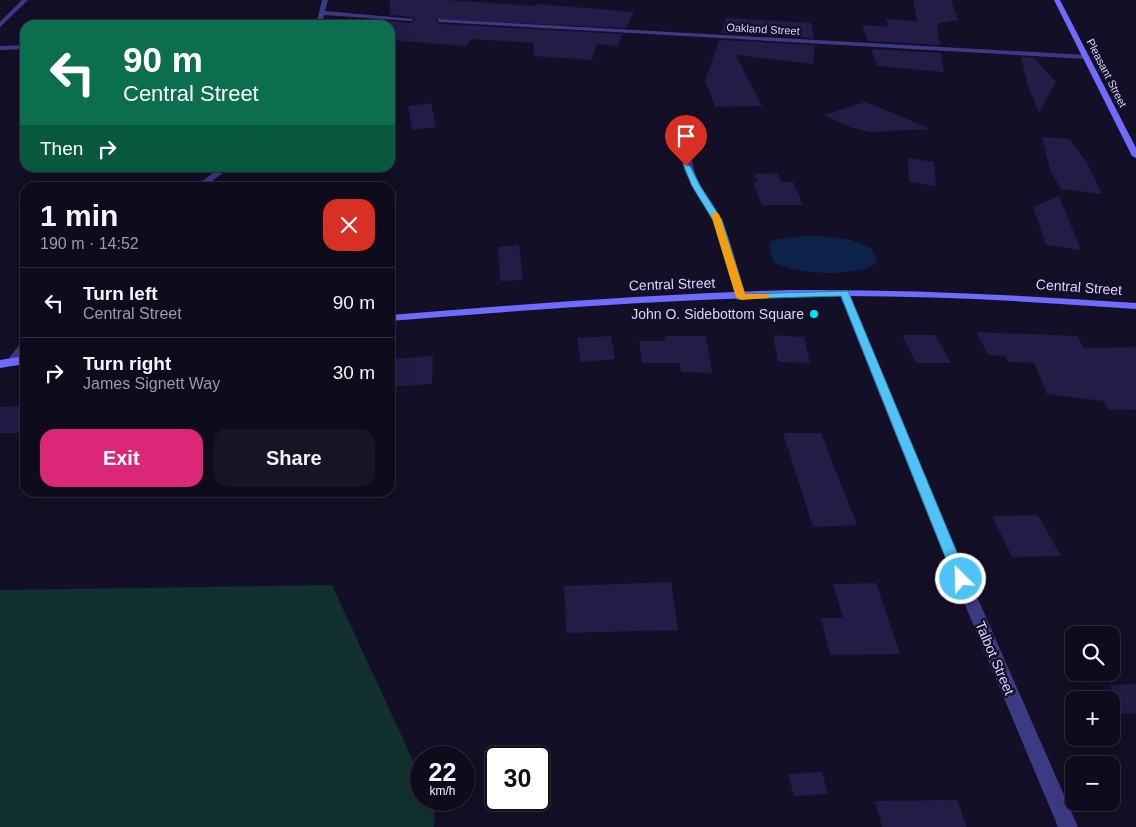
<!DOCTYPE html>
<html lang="en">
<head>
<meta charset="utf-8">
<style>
  :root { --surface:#0e0b1c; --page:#171425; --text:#f1f3f6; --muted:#9b9ba3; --line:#2e2b3b; --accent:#db2777 }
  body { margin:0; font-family:Helvetica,sans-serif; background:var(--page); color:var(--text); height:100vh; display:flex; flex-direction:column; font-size:19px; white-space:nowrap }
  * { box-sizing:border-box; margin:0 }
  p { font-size:16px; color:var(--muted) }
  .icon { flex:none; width:28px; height:28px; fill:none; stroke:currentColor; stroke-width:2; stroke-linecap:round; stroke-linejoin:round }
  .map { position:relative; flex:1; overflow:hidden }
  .side { position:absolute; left:20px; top:182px; width:375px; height:315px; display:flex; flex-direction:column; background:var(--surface); border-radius:15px; box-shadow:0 5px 20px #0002,0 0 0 1px var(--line) }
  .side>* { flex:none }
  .banner { position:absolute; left:20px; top:20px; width:375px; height:152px; border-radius:15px; box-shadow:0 5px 20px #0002,0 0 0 1px var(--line); background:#0b6e4f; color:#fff; overflow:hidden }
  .buttons { position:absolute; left:1065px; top:626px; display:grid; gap:10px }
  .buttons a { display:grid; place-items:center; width:55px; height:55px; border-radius:10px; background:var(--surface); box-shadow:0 5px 20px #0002,0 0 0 1px var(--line); font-size:25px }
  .speed { position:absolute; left:410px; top:746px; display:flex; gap:10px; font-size:25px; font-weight:700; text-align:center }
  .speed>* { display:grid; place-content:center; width:65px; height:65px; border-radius:50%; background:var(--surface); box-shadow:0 5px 20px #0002,0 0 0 1px var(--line); line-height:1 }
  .speed small { font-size:12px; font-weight:400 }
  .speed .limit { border:2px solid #111; border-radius:8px; background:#fff; color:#111 }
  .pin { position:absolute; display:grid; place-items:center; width:42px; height:42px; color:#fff; margin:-51px -21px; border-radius:50% 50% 50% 0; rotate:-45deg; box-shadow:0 0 5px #0007 }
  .pin .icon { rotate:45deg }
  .me { position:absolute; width:55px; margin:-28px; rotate:337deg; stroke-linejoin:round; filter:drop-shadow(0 0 4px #0008) }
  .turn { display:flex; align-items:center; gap:18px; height:105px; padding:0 20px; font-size:22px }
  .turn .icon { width:65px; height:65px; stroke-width:2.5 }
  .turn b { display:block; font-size:35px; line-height:42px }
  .then { display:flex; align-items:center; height:48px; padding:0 20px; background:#0003; gap:10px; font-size:19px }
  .round { display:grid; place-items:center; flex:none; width:52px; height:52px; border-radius:15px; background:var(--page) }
  .headline { display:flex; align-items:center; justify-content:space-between; height:85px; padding:0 20px }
  h1 { font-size:30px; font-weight:800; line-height:38px }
  .cta { display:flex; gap:10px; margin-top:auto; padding:10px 20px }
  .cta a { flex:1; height:58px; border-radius:15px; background:var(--accent); color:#fff; font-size:20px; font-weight:800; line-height:58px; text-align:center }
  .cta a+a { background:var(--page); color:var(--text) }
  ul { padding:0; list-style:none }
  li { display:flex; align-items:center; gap:15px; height:70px; padding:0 20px; border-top:1px solid var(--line) }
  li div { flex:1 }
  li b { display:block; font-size:19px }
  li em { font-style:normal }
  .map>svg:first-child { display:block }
</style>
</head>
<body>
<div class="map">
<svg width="1136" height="827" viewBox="0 0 1136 827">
  <rect width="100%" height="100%" fill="#130f26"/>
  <path fill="#12302f" d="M332 585 421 778V800H431L435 809 434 827H0V590Z"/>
  <path fill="#0c2248" d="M800 236C825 236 851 236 872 249L877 263C856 278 794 275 773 261L769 244 773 240Z"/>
  <path fill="#241b47" d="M390 0H446L536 6 538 4 634 12 626 28 435 19 439 24 623 34 617 46 597 44 592 60 533 56 534 43 472 39 466 46 390 40V21L411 23 416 19 414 17 390 15Z
    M913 0H951L958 20 937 24 940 45 868 41 862 25 889 27 886 19 917 21Z
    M726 18 811 23 814 38 721 33Z
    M719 40 815 45 813 64 736 55 762 106 715 107 705 81Z
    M871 49 941 53 944 72 877 66Z
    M1021 57 1034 58 1056 82 1039 113 1028 86Z
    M865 102 888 111 930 129 870 132 852 128 824 115Z
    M431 103 436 127 412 130 408 106Z
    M1042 137 1070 139 1088 165 1102 194 1061 189 1051 173Z
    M908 158 934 162 936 186 909 182Z
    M778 173 781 182H793L803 205H762L753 182H757L754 174Z
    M1059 196 1081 250 1046 245 1033 207Z
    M519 245 523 280 500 281 498 247Z
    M976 332 1077 336 1084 348 1136 347V410L1108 409 1103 401 1047 394 1034 363 1008 362 1005 356 988 355Z
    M773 335 804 337 810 363 778 362Z
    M902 335H935L951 363H916Z
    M611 336 615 359 581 362 577 338Z
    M665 336H706L712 373 681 372 680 363H642L639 341H666Z
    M433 356 432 384 390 387V359Z
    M25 406V433H0V407Z
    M783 433H821L857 525 813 527Z
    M1038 515 1061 556 1012 557 992 516Z
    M671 582 678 630 566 633 564 586Z
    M876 583 900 654 830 655 821 618H843L833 584Z
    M1136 684V713L1111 715V685Z
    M822 772 828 794 794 796 788 774Z
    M957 800 967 827H882L875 801Z"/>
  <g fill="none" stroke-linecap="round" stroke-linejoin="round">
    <path fill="#3d3a85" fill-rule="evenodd" d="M22 0H28L0 27V22Z
      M322 0H328L325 11 414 19 411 21 324 15 322 25H316Z
      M437 19 1086 55 1089 57 1086 59 439 22Z
      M25 45V49L0 50V46Z
      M685 151 692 153C691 182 713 198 723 223 733 247 738 272 746 297L745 299H737L736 297 713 222 685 172 683 163Z
      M220 168H229L203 188H193Z
      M844 290 849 293 946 526 1078 827H1058L932 526 839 293Z
      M25 342V354L16 365H8L6 362 8 359 21 343Z"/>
    <path fill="#6f6bff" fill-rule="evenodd" d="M1054 0H1060L1136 148V158L1132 156Z
      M789 290C905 289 1020 295 1136 303V309C1039 302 943 296 846 296 694 297 542 309 390 321V315C523 304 656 294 789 290Z
      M25 356V364L0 368V360Z"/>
  </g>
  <path fill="#4fc3f7" stroke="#337fa1" d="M683 164 690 166 700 186 722 220 745 294 848 291 968 579 966 583 961 585 956 583 954 579 841 296 737 299 713 220 692 186Z"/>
  <path fill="#f59e0b" d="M715 212 719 214 745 294H769V298L741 300 736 297 711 214Z"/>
  <circle fill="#00e5ff" stroke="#130f26" stroke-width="2" cx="814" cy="314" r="5"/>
  <g text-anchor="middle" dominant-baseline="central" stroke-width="4.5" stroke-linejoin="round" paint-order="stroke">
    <g font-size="11" fill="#d9d4ff" stroke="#130f26">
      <text transform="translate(763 29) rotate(3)">Oakland Street</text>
      <text transform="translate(1107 73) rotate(63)">Pleasant Street</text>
    </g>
    <g font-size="14" fill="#d9d4ff" stroke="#130f26">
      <text transform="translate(672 284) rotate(-2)">Central Street</text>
      <text transform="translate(1079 287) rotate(4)">Central Street</text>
      <text transform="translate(995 658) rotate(67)">Talbot Street</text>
    </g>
    <g font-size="14" fill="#d9d4ff" stroke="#130f26" text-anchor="end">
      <text x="804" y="314">John O. Sidebottom Square</text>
    </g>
  </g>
</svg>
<div class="buttons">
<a><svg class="icon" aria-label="search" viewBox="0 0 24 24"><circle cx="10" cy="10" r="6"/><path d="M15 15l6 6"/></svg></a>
<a>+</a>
<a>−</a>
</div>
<div class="speed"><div>22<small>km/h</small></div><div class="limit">30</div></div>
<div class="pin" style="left:686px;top:166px;background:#d93025"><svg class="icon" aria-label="arrive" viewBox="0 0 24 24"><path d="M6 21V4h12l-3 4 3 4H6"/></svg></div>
<svg class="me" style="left:961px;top:579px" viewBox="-20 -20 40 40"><circle r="17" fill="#4fc3f7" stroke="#fff" stroke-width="3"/><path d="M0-11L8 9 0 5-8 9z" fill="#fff"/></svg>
<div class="banner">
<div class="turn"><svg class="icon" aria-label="left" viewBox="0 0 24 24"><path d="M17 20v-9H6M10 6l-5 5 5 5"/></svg><div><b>90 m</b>Central Street</div></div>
<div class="then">Then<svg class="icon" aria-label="right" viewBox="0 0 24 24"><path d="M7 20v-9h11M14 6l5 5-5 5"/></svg></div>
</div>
<section class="side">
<div class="headline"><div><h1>1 min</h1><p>190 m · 14:52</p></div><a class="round" style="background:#d93025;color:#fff"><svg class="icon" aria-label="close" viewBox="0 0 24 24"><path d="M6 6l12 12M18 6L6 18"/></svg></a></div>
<ul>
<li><svg class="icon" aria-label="left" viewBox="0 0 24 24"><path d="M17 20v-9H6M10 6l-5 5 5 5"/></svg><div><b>Turn left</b><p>Central Street</p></div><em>90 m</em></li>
<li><svg class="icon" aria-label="right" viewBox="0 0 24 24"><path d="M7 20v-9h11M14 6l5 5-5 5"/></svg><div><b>Turn right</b><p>James Signett Way</p></div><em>30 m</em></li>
</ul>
<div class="cta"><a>Exit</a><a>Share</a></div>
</section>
</div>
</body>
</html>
